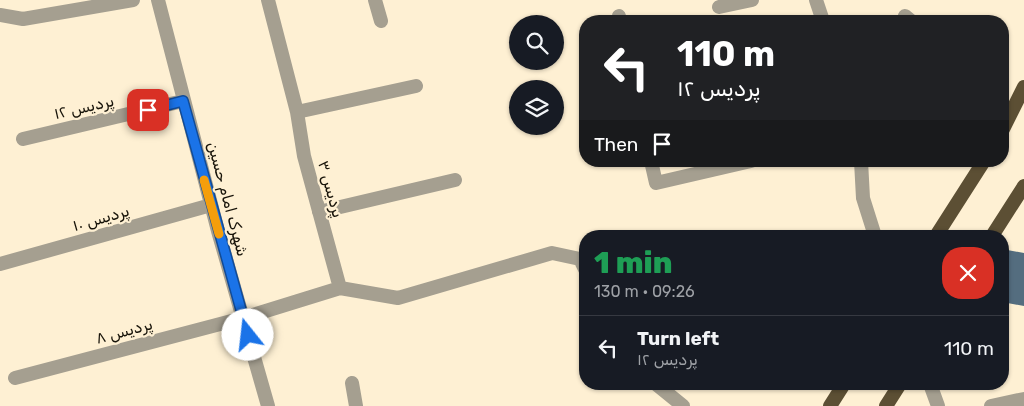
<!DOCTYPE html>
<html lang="en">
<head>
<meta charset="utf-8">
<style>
  :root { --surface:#171b24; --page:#20242c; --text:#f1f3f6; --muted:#9ea1a6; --line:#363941 }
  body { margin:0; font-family:Rubik,"Noto Naskh Arabic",sans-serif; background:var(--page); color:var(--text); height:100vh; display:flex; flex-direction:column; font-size:19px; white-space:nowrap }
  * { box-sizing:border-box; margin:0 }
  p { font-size:16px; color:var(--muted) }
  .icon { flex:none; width:28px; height:28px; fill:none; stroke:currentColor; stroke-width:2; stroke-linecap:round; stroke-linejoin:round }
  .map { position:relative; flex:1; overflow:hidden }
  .panel { position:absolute; left:579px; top:230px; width:430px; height:160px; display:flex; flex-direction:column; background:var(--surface); border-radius:20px; box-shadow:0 1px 4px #0004 }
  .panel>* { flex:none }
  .guide { position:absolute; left:579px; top:15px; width:430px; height:152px; border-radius:20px; box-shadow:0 1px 4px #0004; background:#202124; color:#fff; overflow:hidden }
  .buttons { position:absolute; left:509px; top:15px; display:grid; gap:10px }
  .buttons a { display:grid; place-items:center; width:55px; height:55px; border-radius:50%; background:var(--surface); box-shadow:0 1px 4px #0004; font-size:25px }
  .pin { position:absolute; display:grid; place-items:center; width:42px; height:42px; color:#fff; margin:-21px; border-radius:10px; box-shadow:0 2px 8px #0006 }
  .me { position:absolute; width:55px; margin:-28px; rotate:344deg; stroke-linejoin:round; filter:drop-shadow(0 0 4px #0008) }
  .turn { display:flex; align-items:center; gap:18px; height:105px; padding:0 15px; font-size:22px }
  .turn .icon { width:65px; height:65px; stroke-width:2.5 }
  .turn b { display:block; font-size:35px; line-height:42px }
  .then { display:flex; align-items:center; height:48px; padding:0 15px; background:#0003; gap:10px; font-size:19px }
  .round { display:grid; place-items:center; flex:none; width:52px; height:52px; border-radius:20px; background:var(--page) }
  .summary { display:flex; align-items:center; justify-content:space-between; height:85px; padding:0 15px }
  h1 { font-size:30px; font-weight:800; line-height:38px; color:#1e9e55 }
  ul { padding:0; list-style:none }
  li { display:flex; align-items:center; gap:15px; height:65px; padding:0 15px; border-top:1px solid var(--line) }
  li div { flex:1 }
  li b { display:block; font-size:19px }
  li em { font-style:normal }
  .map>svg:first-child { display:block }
</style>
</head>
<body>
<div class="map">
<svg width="1024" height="406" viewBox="0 0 1024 406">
  <rect width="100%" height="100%" fill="#fef0d3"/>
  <path fill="#546d7f" d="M1002 249 1024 253V306L1002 302Z"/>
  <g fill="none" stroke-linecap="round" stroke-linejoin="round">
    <path stroke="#a59f90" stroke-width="14" d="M158 0 218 231 268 406
      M375 0 381 21
      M816 0 823 21
      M719 7 752 0
      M0 15 23 19 133 0
      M619 16 620 21
      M905 16 911 21
      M297 112 416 86
      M23 139 183 101
      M651 161 656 183 751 161
      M861 161 863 198 875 236
      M319 212 455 180
      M0 264 211 205
      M340 288 398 298 552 253 580 259 585 269
      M15 378 243 318 340 288 304 156 297 112 268 0
      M352 383 356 406
      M656 384 683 406
      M930 384 938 406
      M991 406 1024 399"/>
    <path stroke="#5c4f34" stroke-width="14" d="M1002 131 1024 87
      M936 236 984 161
      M992 236 1024 186
      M830 406 844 384
      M886 406 900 384"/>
  </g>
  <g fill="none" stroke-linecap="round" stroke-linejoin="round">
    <g stroke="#114b97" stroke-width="12">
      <path id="route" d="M148 110 183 101 248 335"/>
    </g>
    <use href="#route" stroke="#1a73e8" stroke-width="9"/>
    <path stroke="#f59e0b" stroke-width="9" d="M204 180 219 234"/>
  </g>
  <g text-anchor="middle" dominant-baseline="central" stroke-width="4.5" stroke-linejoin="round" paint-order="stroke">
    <g font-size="16" fill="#171309" stroke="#fef0d3">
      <text transform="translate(84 107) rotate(-13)">پردیس ۱۲</text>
      <text transform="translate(331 189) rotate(75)">پردیس ۳</text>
      <text transform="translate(228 199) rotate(75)">شهرک امام حسین</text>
      <text transform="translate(101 218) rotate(-16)">پردیس ۱۰</text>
      <text transform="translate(124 331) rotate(-15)">پردیس ۸</text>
    </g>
  </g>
</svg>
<div class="buttons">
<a><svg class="icon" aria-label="search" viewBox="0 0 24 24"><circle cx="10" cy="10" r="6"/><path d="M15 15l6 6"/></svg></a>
<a><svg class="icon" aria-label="layers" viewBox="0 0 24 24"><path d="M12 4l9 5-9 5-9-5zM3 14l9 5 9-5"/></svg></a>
</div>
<div class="pin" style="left:148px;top:110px;background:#d93025"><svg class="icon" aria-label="arrive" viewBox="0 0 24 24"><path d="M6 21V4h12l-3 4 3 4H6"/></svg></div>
<svg class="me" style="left:248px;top:335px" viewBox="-20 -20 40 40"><circle r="19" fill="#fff"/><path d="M0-13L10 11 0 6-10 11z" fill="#1a73e8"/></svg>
<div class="guide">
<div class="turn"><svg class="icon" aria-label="left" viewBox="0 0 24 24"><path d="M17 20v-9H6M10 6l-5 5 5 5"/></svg><div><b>110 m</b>پردیس ۱۲</div></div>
<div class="then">Then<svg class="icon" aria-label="arrive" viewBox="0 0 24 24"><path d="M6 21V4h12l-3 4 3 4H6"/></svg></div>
</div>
<section class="panel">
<div class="summary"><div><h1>1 min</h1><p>130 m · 09:26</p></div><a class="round" style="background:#d93025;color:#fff"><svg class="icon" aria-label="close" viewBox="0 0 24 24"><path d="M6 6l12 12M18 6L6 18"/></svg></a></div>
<ul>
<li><svg class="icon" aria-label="left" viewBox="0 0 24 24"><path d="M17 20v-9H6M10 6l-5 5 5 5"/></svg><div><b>Turn left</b><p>پردیس ۱۲</p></div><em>110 m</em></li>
</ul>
</section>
</div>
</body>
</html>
